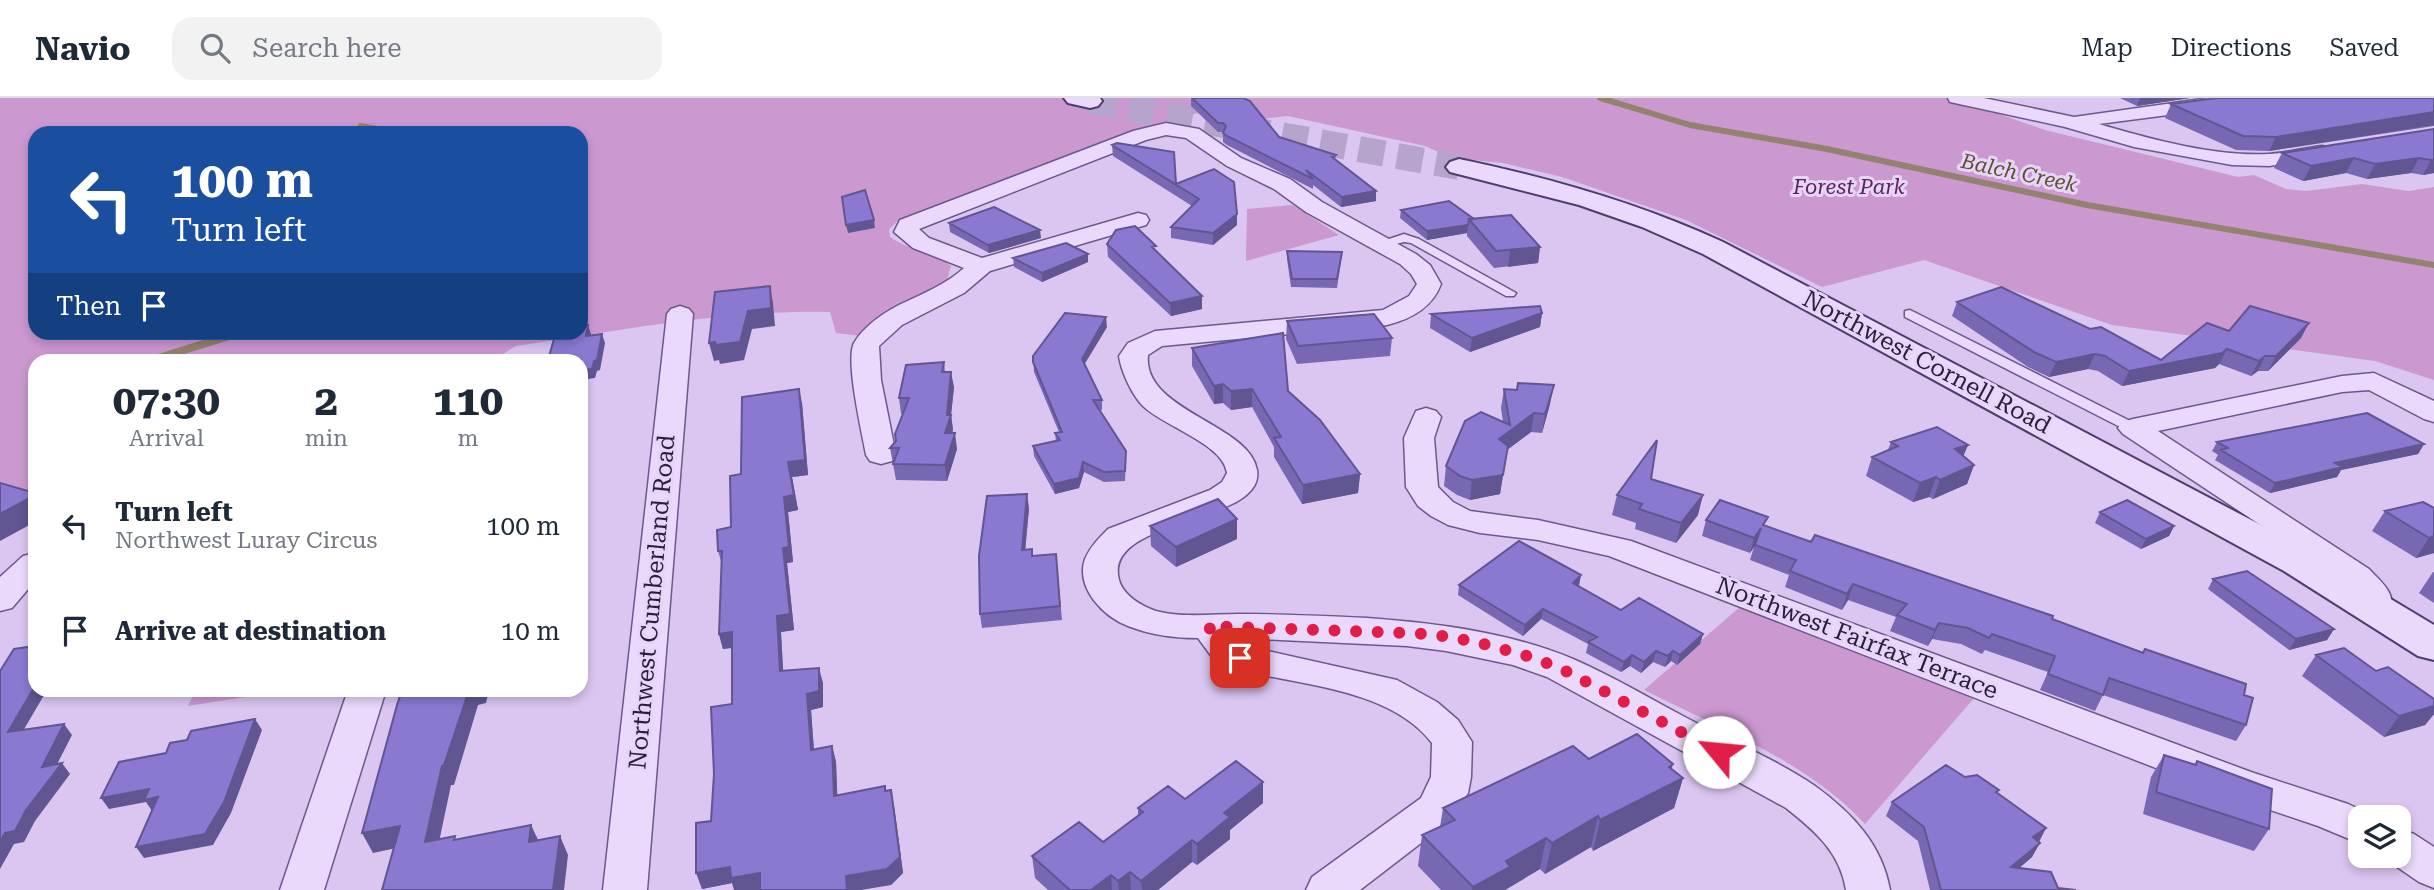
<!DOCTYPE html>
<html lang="en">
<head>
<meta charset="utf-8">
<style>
  :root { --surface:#fff; --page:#f2f2f3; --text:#1f2937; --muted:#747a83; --line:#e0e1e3 }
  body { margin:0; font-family:"Roboto Serif",serif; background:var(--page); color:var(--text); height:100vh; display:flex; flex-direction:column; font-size:26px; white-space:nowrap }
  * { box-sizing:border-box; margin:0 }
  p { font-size:23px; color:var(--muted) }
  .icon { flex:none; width:38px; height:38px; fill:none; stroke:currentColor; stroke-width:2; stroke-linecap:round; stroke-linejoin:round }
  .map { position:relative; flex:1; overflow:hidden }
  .sheet { position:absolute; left:28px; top:256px; width:560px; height:343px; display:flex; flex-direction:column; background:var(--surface); border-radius:21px; box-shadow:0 4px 10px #0003 }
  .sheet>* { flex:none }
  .top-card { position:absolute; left:28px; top:28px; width:560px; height:214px; border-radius:21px; box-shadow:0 4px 10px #0003; background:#1a4fa0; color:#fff; overflow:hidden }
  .fabs { position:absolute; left:2348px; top:707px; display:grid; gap:14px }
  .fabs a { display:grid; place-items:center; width:63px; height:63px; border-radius:14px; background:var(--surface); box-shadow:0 4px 10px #0003; font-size:35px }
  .pin { position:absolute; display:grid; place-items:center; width:60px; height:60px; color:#fff; margin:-30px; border-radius:14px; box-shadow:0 4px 10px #0006 }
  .me { position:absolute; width:77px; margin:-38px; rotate:298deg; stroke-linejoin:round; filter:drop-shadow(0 0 5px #0008) }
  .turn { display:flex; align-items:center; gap:24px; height:147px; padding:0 28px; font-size:32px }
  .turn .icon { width:91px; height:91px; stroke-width:2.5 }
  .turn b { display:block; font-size:49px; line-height:60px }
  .then { display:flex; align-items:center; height:66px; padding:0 28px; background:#0003; gap:14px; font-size:26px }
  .eta { display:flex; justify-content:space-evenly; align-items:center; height:119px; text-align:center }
  .eta b { font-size:42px; font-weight:700; line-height:49px }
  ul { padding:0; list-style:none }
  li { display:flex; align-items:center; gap:21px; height:105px; padding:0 28px }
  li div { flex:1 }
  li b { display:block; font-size:26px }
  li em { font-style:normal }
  header { display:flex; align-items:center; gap:42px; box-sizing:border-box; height:98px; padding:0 35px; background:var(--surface); border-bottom:2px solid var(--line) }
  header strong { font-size:33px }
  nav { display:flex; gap:38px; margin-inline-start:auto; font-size:24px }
  .search { width:490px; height:63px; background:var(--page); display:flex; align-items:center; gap:18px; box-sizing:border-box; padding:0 24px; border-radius:21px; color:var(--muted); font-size:26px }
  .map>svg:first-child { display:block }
</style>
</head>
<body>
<header>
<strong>Navio</strong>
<div class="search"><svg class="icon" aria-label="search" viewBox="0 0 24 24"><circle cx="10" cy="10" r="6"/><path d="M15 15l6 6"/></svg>Search here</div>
<nav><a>Map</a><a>Directions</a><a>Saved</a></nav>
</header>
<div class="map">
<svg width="2434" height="792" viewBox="0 0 2434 792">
  <rect width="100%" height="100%" fill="#dbc5f1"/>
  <path fill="#cb98d0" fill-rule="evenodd" d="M0 0H1953L2045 32 2238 79 2254 77 2286 91 2306 93 2362 86 2409 93 2434 89V282L2375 263 2112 227 1924 162 1822 189 1686 122 1562 79 1503 65 1452 60 1425 48 1288 18 1261 21 1206 13 1137 31 899 122 889 131 890 139C909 152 932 154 951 168L947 182 933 194 860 238 836 235 830 214C724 212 621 232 516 248L493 262H35V399L0 405ZM35 35H581V234H35Z
    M1293 107 1339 137 1246 163 1247 111Z
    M1741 508 1975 599 1865 726C1810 665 1717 629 1644 592Z
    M196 592H290L188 608Z"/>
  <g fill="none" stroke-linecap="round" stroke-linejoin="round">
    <path stroke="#93826d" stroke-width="6" d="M1600 0 1690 27 1827 51 2087 107 2434 167
      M361 28 399 35"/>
    <path stroke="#93826d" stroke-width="8" d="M152 262 242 234"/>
    <path stroke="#b7a4cd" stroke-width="26" stroke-dasharray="26 13" stroke-linecap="butt" d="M1090 3 1459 69"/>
    <g stroke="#6b598d" stroke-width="3">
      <path id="lane" d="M1404 136 1419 141 1516 195 1514 198H1506L1411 145 1404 144 1380 150 1374 146Z
        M1910 212 2138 327 2140 330 2133 334 2128 333 1905 219V213Z"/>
    </g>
    <g stroke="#6b598d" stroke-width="3">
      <path id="street" d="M1948 0H1984L2074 19 2209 0H2261L2252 6 2099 26C2150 41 2215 59 2269 56 2286 55 2304 50 2322 48L2329 50 2332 54 2329 58 2322 60 2269 68 2232 67 2134 49 2065 29 1950 4Z
        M1166 25 1199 31 1241 60 1290 81 1322 104 1416 156 1430 167 1441 186C1432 210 1411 221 1387 227L1162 248 1148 257C1142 313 1250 326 1257 372 1266 427 1102 419 1119 482 1123 497 1141 508 1156 513 1181 520 1212 516 1239 516 1281 516 1324 518 1367 520 1435 525 1509 534 1573 561 1617 580 1659 606 1702 628 1740 647 1780 664 1815 688 1852 715 1882 746 1890 792H1846C1840 754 1815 733 1786 710L1547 579 1513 567 1446 553 1407 548 1237 540 1250 549 1397 582 1437 604 1458 622 1472 644 1471 679 1468 695 1451 722 1360 792H1306L1312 779 1421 700 1431 679 1432 645C1388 588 1292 587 1227 569L1215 563 1198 540C1174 540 1151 537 1128 528 1104 519 1075 490 1085 461 1090 449 1099 440 1108 431L1210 392 1222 384 1227 375C1224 346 1163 328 1143 308 1132 297 1121 273 1119 258L1128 245 1155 233 1383 212 1409 198 1417 186 1411 176 1400 166 1306 114 1274 91 1227 68 1186 40 1166 37 1146 42 919 131 929 140 982 160 1138 115 1146 117 1149 122 1146 127 990 173 964 195 902 227 879 248 881 282 896 357 892 363 881 366 870 363 866 357C862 335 845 262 854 245 864 228 882 216 899 207 922 196 945 187 964 170L913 150 894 134 900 122 1133 33Z
        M680 208 689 211 693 216 647 792H603L667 216 671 211Z
        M2374 275 2434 303V324L2424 321 2369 292 2342 294 2158 333 2369 471C2382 485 2400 498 2387 517L2375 520 2363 517 2357 509 2358 501 2345 487 2292 448 2123 336 2118 330 2123 324 2133 321 2342 278Z
        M1426 310 1436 313 1441 319 1434 340 1438 389 1453 404 1470 413 1538 422 1631 443 2251 674 2348 706 2376 719H2361V746L2318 728 2223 696 1609 458 1538 442 1480 435 1448 427 1431 418 1418 408 1406 389 1404 340 1416 313Z
        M35 455V483L12 510 0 513V479L23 458Z
        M348 592H386L324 792H280Z
        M2399 731 2414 736 2434 749V790L2419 784 2384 760 2383 758H2399Z"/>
    </g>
    <g stroke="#4c3d6f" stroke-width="4">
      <path id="secondary" d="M1064 0H1100L1102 3 1098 8 1090 10 1068 5Z
        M1459 61C1550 80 1638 105 1723 144L2314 455 2434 527V562L2418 558 2284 473 1703 156 1642 129 1579 107 1450 74 1446 69 1450 64Z"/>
    </g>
    <use href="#lane" fill="#ead9fb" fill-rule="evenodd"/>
    <use href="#street" fill="#ead9fb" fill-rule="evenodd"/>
    <use href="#secondary" fill="#ead9fb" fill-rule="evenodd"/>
  </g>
  <path fill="#7868b4" d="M1191 0 1279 39 1336 57 1335 61 1376 103 1341 109 1313 87V91L1227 47 1223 44V34H1218L1191 8Z
    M2120 0H2190L2137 8Z
    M2434 0V28L2269 53 2236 52 2165 20 2171 6Z
    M2434 31V75L2423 77 2411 75 2367 81 2346 75 2303 83 2274 70 2282 55Z
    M1112 47 1176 86 1237 116V127L1213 147 1171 140V129L1192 108 1113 58Z
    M1401 112 1474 121 1540 149 1538 165 1494 170 1467 138V135L1427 142 1400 120Z
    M949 125 1041 140 989 155 950 134Z
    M1107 146 1157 154 1202 198V211L1171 218 1108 159Z
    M1287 153 1341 163 1337 190 1291 189 1287 161Z
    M1088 156V164L1042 184 1014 169 1013 160Z
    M1957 204 2161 262 2229 233 2301 240 2268 273H2258L2251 278 2219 266 2215 270 2122 288 2098 273 2088 271 2049 279 2028 269 1952 218Z
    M1542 215 1540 229 1470 254 1430 230 1431 216Z
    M1287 223 1392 240 1390 258 1297 266 1286 241Z
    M1107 229 1084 267 1102 302V312H1099L1126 363 1125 383 1104 384 1084 374 1079 390 1055 396 1034 358 1033 348 1056 343 1055 335 1059 334 1034 274 1033 258Z
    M1192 250 1288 293 1360 376 1358 395 1302 406 1274 359V349L1252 309 1231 312 1223 305 1214 306 1192 268Z
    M944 264 945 274 954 289 951 317 953 332 952 335 957 351 947 383 896 382 890 350 896 343 903 315 901 316 899 300Z
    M1518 285 1550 306 1542 335 1531 334 1507 352 1500 396 1470 402 1457 397 1444 388 1446 368 1503 324 1501 310 1504 291 1516 292Z
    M802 305 808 377 792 379 798 412 788 414 793 464 787 465 794 532 781 534 783 573 823 585V609L811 612 814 652 832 648 836 664 837 698 886 693 894 708 903 775 891 787 732 785 702 791 711 723 732 606V550L723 551 719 536 722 466 718 453 731 429 741 376Z
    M1891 344 1968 347 1963 358 1974 367 1967 386 1933 401 1929 399 1913 404 1866 378 1872 359 1888 352Z
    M2217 344 2424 346 2418 356 2341 372 2337 379 2270 395 2215 362 2218 357 2212 353Z
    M1651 381 1698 417 1676 445 1635 431 1636 425 1612 417 1617 397Z
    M2423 404 2434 455 2416 460 2372 433 2385 413Z
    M1029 410 1025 451 1033 458 1056 456 1062 522 982 530 980 516Z
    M2100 414 2174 428 2169 438 2141 451 2095 425Z
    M1237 421V441L1176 469 1151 448 1150 428Z
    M1706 422 1765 428 2052 521 2143 554 2145 551 2244 597 2246 627 2236 643 2103 597 2095 613 2040 592 2048 574 1985 552 1982 556 1961 546 1932 541 1928 548 1890 533 1896 519 1848 502 1842 512 1785 489 1789 477 1750 462 1754 449 1750 455 1702 438Z
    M2433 474H2434V505L2419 495Z
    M2213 481 2334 531 2327 542 2289 552 2208 491Z
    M1459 487 1579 488 1621 512 1703 536 1700 546 1677 567 1671 563 1665 569 1653 564 1641 575 1630 568 1621 574 1586 555 1588 546 1541 521 1523 538 1458 497Z
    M2316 557 2376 573 2434 601V616L2425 627 2384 639 2302 578Z
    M2164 657 2194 667 2197 663 2269 731 2254 753 2143 716 2151 679Z
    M1589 661 1672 671 1683 680 1674 710 1593 753 1591 749 1545 776 1540 771 1505 792H1441L1418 768 1422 737 1440 729 1443 710Z
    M1965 679 1999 692 1997 695 2046 730 2032 759 2019 770 2058 790 2076 792H1930L1918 743 1886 718 1892 704Z
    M1263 684V705L1230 732V741L1197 767 1192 764 1158 792H1048L1035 780 1032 758 1103 744 1138 718V710L1185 701Z"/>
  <path fill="#615592" d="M2140 0H2190L2137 8Z
    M2434 14V27L2269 53 2276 39Z
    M2354 60 2346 75 2303 83 2311 68Z
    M2419 60 2411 75 2367 81 2375 66Z
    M2431 62H2434V75L2423 77Z
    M1376 93V103L1341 109 1342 99Z
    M1237 116V127L1213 147V135Z
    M874 122 875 130 848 135 846 127Z
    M1468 127 1467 135 1427 142V133Z
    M1040 132 1041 140 989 155 988 147Z
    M1540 149 1538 165 1508 169 1510 152Z
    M1088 156V164L1042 184V175Z
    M770 188 773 205 775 228 752 231 744 262 720 266 719 262 714 263 709 245 748 213Z
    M1202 198V211L1171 218 1170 205Z
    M1542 215 1540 229 1470 254 1472 240Z
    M1106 219 1107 229 1082 270V261Z
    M2309 225 2301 240 2268 273 2276 258Z
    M588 227 591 236 589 247 586 238Z
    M602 236 605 245 600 272 597 273 595 280 581 282V272Z
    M2227 251 2219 266 2215 270 2122 288 2129 273Z
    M2095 256 2088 271 2049 279 2056 264Z
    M2265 258 2258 273 2251 278 2259 263Z
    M951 274 954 289 951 317 953 332 947 351 945 335Z
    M1223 286V305L1214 306V288Z
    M1554 287 1550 306 1542 335 1545 316Z
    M799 291 802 305 808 377 792 379 798 412 788 414 793 464 787 465 794 532 781 534 784 589 780 573 777 518 783 450 784 399Z
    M1252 291V309L1231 312V293Z
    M1534 315 1531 334 1507 352 1500 396 1470 402 1472 382 1499 341Z
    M955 335 957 351 947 383 945 367Z
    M2424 346 2418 356 2341 372 2337 379 2270 395 2275 385 2335 365Z
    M1968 347 1960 366 1955 351Z
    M1083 364 1084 374 1079 390 1055 396 1054 386Z
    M1974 367 1967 386 1933 401 1940 382Z
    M1360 376 1358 395 1302 406 1303 387Z
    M1936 379 1929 399 1913 404 1920 385Z
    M1027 396 1029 410 1024 466 1022 452Z
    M35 397V424L0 443V416Z
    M1703 397 1698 417 1676 445 1681 425Z
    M1237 421V441L1176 469V449Z
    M2174 428 2169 438 2141 451 2146 441Z
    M1761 430 1756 446 1750 455 1754 440Z
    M2434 438V455L2416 460 2429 440Z
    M1581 477 1579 488 1573 485Z
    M1853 486 1848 502 1842 512 1847 496Z
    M1543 511 1541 521 1523 538 1525 527Z
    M1939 525 1932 541 1928 548 1935 532Z
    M2334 531 2327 542 2289 552 2296 541Z
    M732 534 736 549 723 551 719 536Z
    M1703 536 1700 546 1677 567 1680 557Z
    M1656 553 1653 564 1641 575 1644 564Z
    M1673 553 1671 563 1665 569 1668 558Z
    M1632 557 1630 568 1621 574 1624 564Z
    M819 570 823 585V609L811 612 815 668 811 652 807 596Z
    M35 588V592H52H47L16 645 8 634Z
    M469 592H489L486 605 478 607 454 687H451L435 763 425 744 442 668Z
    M2434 608V616L2425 627 2384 639 2399 618Z
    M255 621 262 632 231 715 213 747 144 760 136 749Z
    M64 626 72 637 50 680 42 669Z
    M832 648 836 664 838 714 834 698Z
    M62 665 70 676 35 723 24 744 14 746 0 771V744L5 735 26 712Z
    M1673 666 1667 688 1683 680 1674 710 1593 753 1600 722Z
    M1263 684V705L1230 732V741L1197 767V746L1224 715Z
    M149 691 158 699 152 713 146 704 109 711 101 700Z
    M891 692 894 708 903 775 891 787 861 792H847L846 778Z
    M1598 718 1591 749 1545 776 1552 745Z
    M531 727 540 746 529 744Z
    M400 728 410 747 373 755 362 735Z
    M2046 730 2038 744 2033 739Z
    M560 738 568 757 564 792H553Z
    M1546 740 1540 771 1505 792H1472L1473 789 1506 763Z
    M1192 742V764L1158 792H1142L1141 783Z
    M2040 745 2032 759 2003 784 2011 769Z
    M730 769 760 775V792H734L732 785 702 791 696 775Z
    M1130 774 1131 792H1119L1118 783Z
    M1111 777 1112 792H1091Z"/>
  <path fill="#8b79d1" stroke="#615592" stroke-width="2" d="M1192 0H1243L1250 3 1279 39 1336 57 1332 59 1376 93 1342 99 1306 72 1313 81 1227 38 1223 35 1226 28 1223 25H1218Z
    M2217 0H2434V14L2276 39 2243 38 2171 6Z
    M2434 31V62H2431L2419 60 2375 66 2354 60 2311 68 2282 55Z
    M1117 45 1174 54 1176 86 1214 71 1234 84 1237 116 1213 135 1171 129 1199 101 1112 47Z
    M865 92 874 122 846 127 842 99Z
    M1449 103 1474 121H1469L1468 127 1427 133 1401 112Z
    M994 109 1040 132 988 147 949 125Z
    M1511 117 1540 149 1496 153 1469 121Z
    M1135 128 1156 148 1152 149 1202 198 1170 205 1107 146 1116 132Z
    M1066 145 1088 156 1042 175 1013 160Z
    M1287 153 1342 154 1337 181H1292Z
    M770 188 771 210 748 213 740 244 716 247 715 244 709 245 715 194Z
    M2001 189 2090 231 2101 229 2161 262 2207 225 2229 233 2250 208 2309 225 2276 258H2265L2259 263 2227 251 2222 255 2129 273 2105 258 2095 256 2056 264 2034 254 1957 204Z
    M1540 208 1542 215 1472 240 1431 216Z
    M1065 215 1106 219 1082 261 1102 302H1093L1126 353 1125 373 1104 374 1083 364 1079 380 1054 386 1033 348 1060 342 1055 335 1062 334 1033 264V258Z
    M1374 216 1392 240 1298 248 1287 223Z
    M588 227 586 238 602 236 597 262 594 263 592 271 581 272V262H548L556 234H581V228Z
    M1283 235 1288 293 1320 322 1360 376 1303 387 1274 340 1281 339 1252 291 1231 293 1223 286 1214 288 1192 250Z
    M944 264 942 274H951L947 317H951L945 335H955L945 367 893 366 899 350H890L896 343 895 336 909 300H899L906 267Z
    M1518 285 1554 287 1545 316 1534 315 1499 341 1508 348 1503 377 1472 382 1460 378 1446 368 1465 323 1481 314 1510 327 1504 291 1517 292Z
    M799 291 805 362 788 364 794 397 784 399 789 449 783 450 790 516 777 518 780 573 819 570V593L807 596 811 652 832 648 834 698 885 688V693L891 692 900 759 887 771 846 778 847 792H760V775L731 780 730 769 696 775V725L711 723 714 676 711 609 732 606V534L719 536 722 453H718L717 432 731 429 730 378 741 376 742 299Z
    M2367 315 2424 346 2335 365 2343 369 2275 385 2221 352 2228 350 2217 344Z
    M1937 329 1968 347 1955 351 1974 367 1940 382 1936 379 1920 385 1872 359 1898 348 1891 344Z
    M1657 342 1651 381 1703 397 1681 425 1639 411 1642 406 1617 397Z
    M0 385 35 395V397L0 416Z
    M1027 396 1022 452 1032 451V458L1056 456 1060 508 980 516 979 458 987 398Z
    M1218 401 1237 421 1176 449 1150 428Z
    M1720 402 1768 419 1763 427 1811 444 1815 437 2053 518 2052 521 2143 555 2145 551 2246 586 2244 597 2253 600 2246 627 2109 580 2103 597 2048 576 2055 558 1992 536 1989 540 1968 530 1939 525 1935 532 1897 517 1907 506 1853 486 1847 496 1790 473 1796 462 1755 447 1761 430 1754 440 1706 422Z
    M2127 402 2174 428 2146 441 2100 414Z
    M2423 404 2434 410V438L2429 440 2385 413Z
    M1519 443 1581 477 1573 485 1621 512 1639 500 1703 536 1680 557 1673 553 1668 558 1656 553 1644 564 1632 557 1624 564 1588 544 1597 539 1543 511 1525 527 1459 487Z
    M2247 473 2334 531 2296 541 2213 481Z
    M35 548V588L8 634 64 626 42 669 62 665 26 712 15 733 5 735 0 744V573L14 551Z
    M2344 550 2376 573 2388 569 2434 601V608L2399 618 2316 557Z
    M402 592H469L444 667 442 668 425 744 455 738 454 742 531 727 529 744 560 738 553 792H382L400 728 362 735 397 607Z
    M255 621 224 704 205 736 136 749 158 699 144 702 149 691 101 700 119 664 166 655 170 645 187 642 191 633Z
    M1637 636 1673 666 1669 669 1683 680 1600 722 1598 718 1552 745 1546 740 1506 763 1510 769 1473 789 1422 737 1455 722 1443 710 1573 648 1589 661Z
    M2164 657 2196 667 2197 663 2272 691 2269 731 2156 694Z
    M1236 663 1263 684 1224 715 1230 719 1197 746 1192 742 1141 783 1130 774 1118 783 1111 777 1091 792H1070L1032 758 1079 724 1103 744 1143 714 1138 710 1168 688 1185 701Z
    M1946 667 1965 679 1977 677 1999 692 1996 694 2046 730 2033 739 2040 745 2011 769 2051 774 2058 790 2076 792H1941L1924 729 1892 704Z"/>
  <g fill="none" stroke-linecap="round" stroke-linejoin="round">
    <path stroke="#e11d48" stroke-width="12" stroke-dasharray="0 21.6" d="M1240 560 1228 554 1208 528 1431 536 1476 544 1527 558 1560 570 1719 654"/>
  </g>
  <g text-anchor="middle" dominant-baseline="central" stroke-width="6" stroke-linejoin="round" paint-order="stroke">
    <g font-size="21" font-style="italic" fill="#5d502d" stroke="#e7d5f8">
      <text transform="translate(2019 75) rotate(12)">Balch Creek</text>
    </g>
    <g font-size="21" font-style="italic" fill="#5a2458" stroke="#e7d5f8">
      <text x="1849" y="89">Forest Park</text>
    </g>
    <g font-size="24" fill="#271e3d" stroke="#e7d5f8">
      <text transform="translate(1927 264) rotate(28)">Northwest Cornell Road</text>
      <text transform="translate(652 504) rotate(-85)">Northwest Cumberland Road</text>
      <text transform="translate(1857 540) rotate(21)">Northwest Fairfax Terrace</text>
    </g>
  </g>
</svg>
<div class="fabs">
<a><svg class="icon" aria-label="layers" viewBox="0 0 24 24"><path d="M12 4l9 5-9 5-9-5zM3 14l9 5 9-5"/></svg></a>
</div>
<div class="pin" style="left:1240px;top:560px;background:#d93025"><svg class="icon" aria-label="arrive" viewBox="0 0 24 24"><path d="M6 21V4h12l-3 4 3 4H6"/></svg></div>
<svg class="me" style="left:1719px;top:654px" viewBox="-20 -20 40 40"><circle r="19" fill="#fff"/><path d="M0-13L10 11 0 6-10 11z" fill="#e11d48"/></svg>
<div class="top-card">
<div class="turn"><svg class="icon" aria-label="left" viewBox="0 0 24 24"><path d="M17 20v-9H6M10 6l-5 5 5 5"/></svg><div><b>100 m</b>Turn left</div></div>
<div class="then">Then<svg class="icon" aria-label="arrive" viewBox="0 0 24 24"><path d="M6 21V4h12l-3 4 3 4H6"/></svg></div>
</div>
<section class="sheet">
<div class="eta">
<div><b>07:30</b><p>Arrival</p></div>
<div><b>2</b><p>min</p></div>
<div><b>110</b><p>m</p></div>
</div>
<ul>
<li><svg class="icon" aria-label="left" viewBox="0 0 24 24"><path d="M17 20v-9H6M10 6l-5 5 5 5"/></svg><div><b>Turn left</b><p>Northwest Luray Circus</p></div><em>100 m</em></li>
<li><svg class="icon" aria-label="arrive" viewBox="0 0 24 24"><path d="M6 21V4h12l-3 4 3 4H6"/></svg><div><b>Arrive at destination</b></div><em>10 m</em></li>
</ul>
</section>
</div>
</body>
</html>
